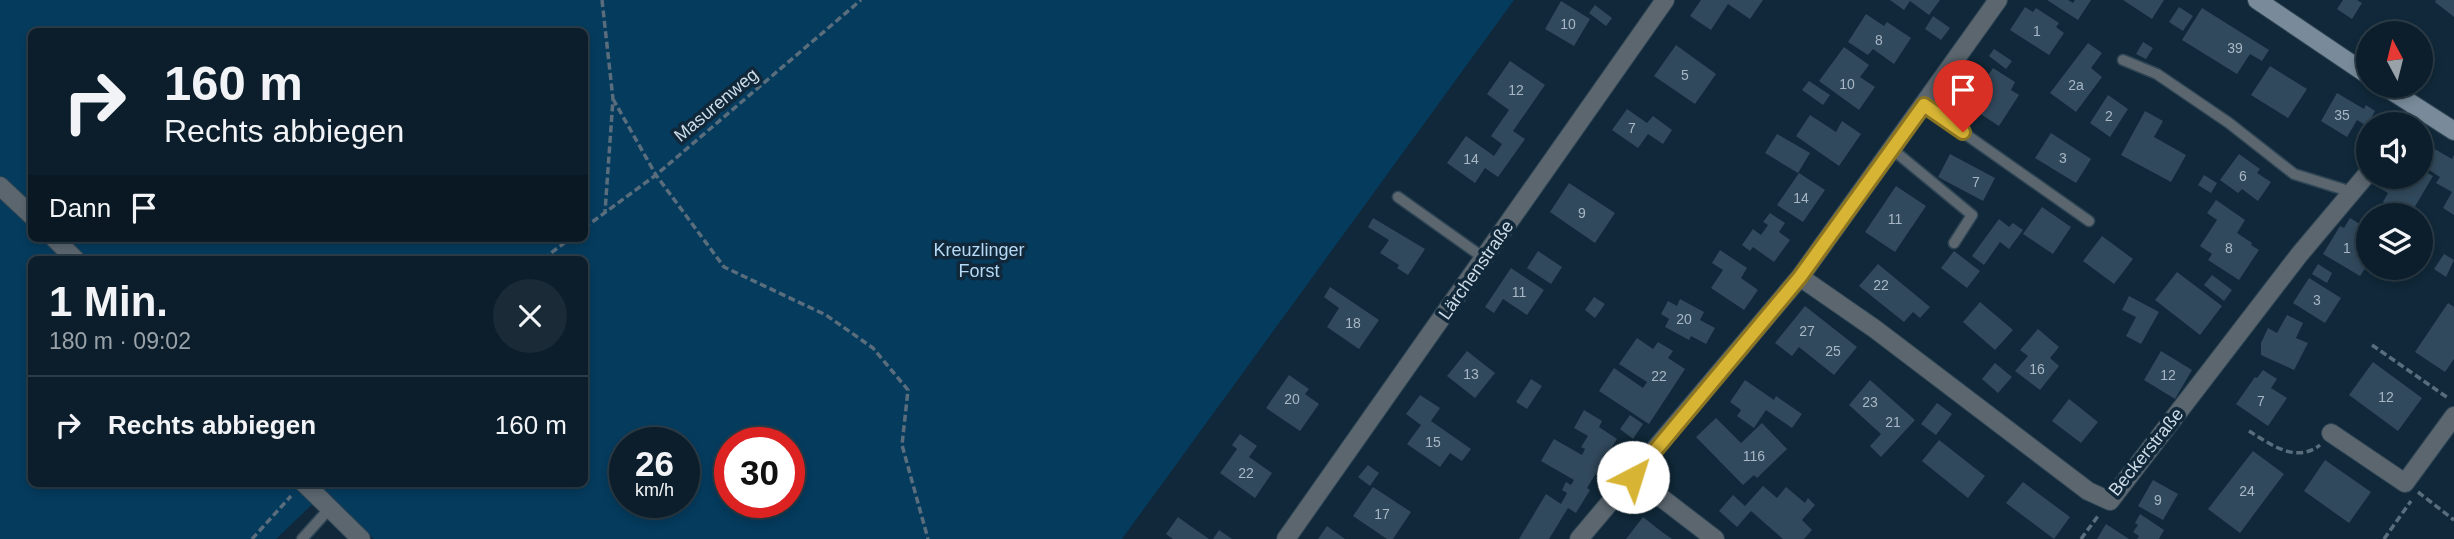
<!DOCTYPE html>
<html lang="de">
<head>
<meta charset="utf-8">
<style>
  :root { --surface:#0c1e2b; --page:#1a2b37; --text:#f1f3f6; --muted:#9aa2a9; --line:#2c3c47 }
  body { margin:0; font-family:Arial,sans-serif; background:var(--page); color:var(--text); height:100vh; display:flex; flex-direction:column; font-size:26px; white-space:nowrap }
  * { box-sizing:border-box; margin:0 }
  p { font-size:23px; color:var(--muted) }
  .icon { flex:none; width:38px; height:38px; fill:none; stroke:currentColor; stroke-width:2; stroke-linecap:round; stroke-linejoin:round }
  .map { position:relative; flex:1; overflow:hidden }
  .side { position:absolute; left:28px; top:256px; width:560px; height:231px; display:flex; flex-direction:column; background:var(--surface); border-radius:10px; box-shadow:0 4px 10px #0003,0 0 0 2px var(--line) }
  .side>* { flex:none }
  .hud { position:absolute; left:28px; top:28px; width:560px; height:214px; border-radius:10px; box-shadow:0 4px 10px #0003,0 0 0 2px var(--line); background:#0c1e2b; color:var(--text); overflow:hidden }
  .needle { width:46px; rotate:353deg }
  .buttons { position:absolute; left:2356px; top:21px; display:grid; gap:14px }
  .buttons a { display:grid; place-items:center; width:77px; height:77px; border-radius:50%; background:var(--surface); box-shadow:0 4px 10px #0003,0 0 0 2px var(--line); font-size:35px }
  .speed { position:absolute; left:609px; top:427px; display:flex; gap:14px; font-size:35px; font-weight:700; text-align:center }
  .speed>* { display:grid; place-content:center; width:91px; height:91px; border-radius:50%; background:var(--surface); box-shadow:0 4px 10px #0003,0 0 0 2px var(--line); line-height:1 }
  .speed small { font-size:18px; font-weight:400 }
  .speed .limit { border:10px solid #d22; background:#fff; color:#111 }
  .pin { position:absolute; display:grid; place-items:center; width:60px; height:60px; color:#fff; margin:-72px -30px; border-radius:50% 50% 50% 0; rotate:-45deg; box-shadow:0 0 7px #0007 }
  .pin .icon { rotate:45deg }
  .me { position:absolute; width:77px; margin:-38px; rotate:40deg; stroke-linejoin:round; filter:drop-shadow(0 0 5px #0008) }
  .turn { display:flex; align-items:center; gap:24px; height:147px; padding:0 21px; font-size:32px }
  .turn .icon { width:91px; height:91px; stroke-width:2.5 }
  .turn b { display:block; font-size:49px; line-height:60px }
  .then { display:flex; align-items:center; height:66px; padding:0 21px; background:#0003; gap:14px; font-size:26px }
  .round { display:grid; place-items:center; flex:none; width:74px; height:74px; border-radius:37px; background:var(--page) }
  .head { display:flex; align-items:center; justify-content:space-between; height:119px; padding:0 21px }
  h1 { font-size:42px; font-weight:700; line-height:52px }
  ul { padding:0; list-style:none }
  li { display:flex; align-items:center; gap:21px; height:98px; padding:0 21px; border-top:2px solid var(--line) }
  li div { flex:1 }
  li b { display:block; font-size:26px }
  li em { font-style:normal }
  .map>svg:first-child { display:block }
</style>
</head>
<body>
<div class="map">
<svg width="2454" height="539" viewBox="0 0 2454 539">
  <rect width="100%" height="100%" fill="#102839"/>
  <path fill="#053b5d" fill-rule="evenodd" d="M0 0H1514L1122 539H374L325 492 276 539H0ZM32 32H584V238H32ZM32 259H584V483H32ZM625 443H684V502H625ZM730 443H789V502H730Z"/>
  <path fill="#31495c" d="M1701 0H1763L1750 19 1728 4 1711 30 1690 16Z
    M1890 0H1940L1929 15 1910 1 1904 10Z
    M2047 0H2068L2073 3 2075 0H2091L2078 20Z
    M2123 0H2164L2152 19Z
    M2343 0H2357L2362 3 2352 19 2337 9Z
    M2436 0H2454V17L2435 2Z
    M1561 1 1590 19 1574 46 1545 29Z
    M1595 5 1612 18 1606 26 1589 13Z
    M2025 7 2033 12 2036 8 2059 23 2056 27 2064 33 2049 55 2010 30Z
    M2179 7 2193 16 2183 31 2169 22Z
    M2202 8 2269 50 2262 61 2250 54 2237 74 2182 40Z
    M1866 14 1884 26 1887 22 1911 38 1894 64 1873 49 1868 55 1848 42Z
    M1933 16 1950 28 1941 40 1925 29Z
    M2143 42 2153 48 2146 59 2136 54Z
    M2088 43 2102 53 2091 68 2102 77 2076 112 2050 93Z
    M1676 45 1716 74 1695 104 1654 76Z
    M1844 47 1869 65 1860 77 1875 87 1859 110 1819 81Z
    M1994 49 2012 61 2006 69 1989 56Z
    M1510 61 1545 85 1513 131 1525 139 1498 177 1485 168 1475 183 1447 163 1466 136 1494 156 1502 144 1491 136 1509 110 1487 94Z
    M2270 66 2307 89 2288 118 2251 95Z
    M1993 68 2015 82 2011 90 2019 95 1999 126 1959 100 1980 69 1989 74Z
    M1809 81 1830 95 1823 105 1802 90Z
    M2337 93 2364 109 2366 105 2375 111 2367 126 2357 120 2347 137 2321 121Z
    M2108 95 2128 109 2110 137 2090 123Z
    M1627 109 1647 123 1653 116 1672 130 1663 144 1648 134 1638 148 1612 130Z
    M2145 111 2163 121 2154 137 2186 155 2171 182 2121 155Z
    M1810 115 1836 132 1842 121 1861 134 1839 166 1796 136Z
    M2051 133 2091 159 2076 183 2035 158Z
    M1777 134 1810 153 1798 173 1765 153Z
    M2433 148 2452 159 2454 155V215L2443 208 2452 192 2436 183 2440 177 2423 166Z
    M1950 154 1995 178 1983 201 1938 177Z
    M2239 154 2260 169 2257 173 2271 182 2258 201 2242 189 2238 193 2220 180Z
    M2420 169 2433 176 2410 215 2383 202 2388 193 2378 187 2384 177H2420Z
    M1799 173 1825 190 1803 222 1777 205Z
    M2204 175 2217 183 2211 193 2198 185Z
    M1569 183 1615 213 1595 243 1550 212Z
    M1896 186 1926 206 1895 252 1865 232Z
    M2216 200 2245 220 2237 233 2252 243 2251 245 2259 250 2239 280 2208 260 2212 254 2200 246 2217 220 2207 213Z
    M2042 207 2071 227 2053 254 2023 234Z
    M1770 213 1785 223 1779 232 1790 240 1774 262 1753 247 1750 251 1742 245 1753 229 1761 235 1768 225 1763 222Z
    M1373 218 1425 249 1408 275 1397 268 1399 265 1380 253 1389 240 1368 227Z
    M2350 218 2368 229V264L2360 276 2323 254 2340 226 2344 228Z
    M1999 219 2009 227 2013 223 2023 230 2009 249 2000 242 1984 265 1972 256Z
    M2102 236 2133 259 2114 284 2083 261Z
    M1720 250 1747 268 1741 278 1758 290 1744 310 1711 288 1723 270 1712 263Z
    M1538 251 1562 267 1551 284 1527 268Z
    M1954 251 1980 271 1967 288 1941 268Z
    M2444 254 2454 260 2446 277 2434 269Z
    M1878 264 1930 307 1920 318 1913 312 1904 322 1859 286Z
    M2318 264 2332 273 2327 283 2312 274Z
    M1511 268 1544 290 1527 315 1503 299 1494 313 1485 307Z
    M2177 272 2222 306 2200 335 2155 300Z
    M2212 275 2232 290 2224 301 2204 285Z
    M2309 278 2341 298 2325 323 2293 303Z
    M1330 287 1379 320 1359 349 1327 327 1339 308 1324 297Z
    M2129 296 2159 312 2141 344 2126 336 2136 317 2122 310Z
    M1594 297 1605 304 1595 318 1585 310Z
    M1680 299 1704 312 1700 320 1715 328 1706 344 1691 336 1689 340 1665 327 1669 319 1661 314 1668 301 1677 306Z
    M1980 302 2013 330 1995 350 1963 322Z
    M2448 303 2454 307V359L2445 372 2415 352Z
    M1805 306 1857 347 1834 375 1799 347 1792 356 1775 343Z
    M2287 315 2303 323 2296 338 2308 343 2294 370 2261 355V343L2268 328 2277 333Z
    M2038 329 2059 347 2050 358 2059 366 2040 390 2015 371 2028 356 2020 350Z
    M1637 338 1653 349 1658 342 1673 351 1668 358 1685 369 1649 424 1599 391 1614 368 1643 388 1647 382 1619 364Z
    M1467 351 1495 373 1475 398 1447 376Z
    M2161 351 2192 370 2175 399 2144 380Z
    M2373 362 2422 398 2398 431 2349 395Z
    M1995 363 2012 377 1998 393 1982 379Z
    M2263 370 2277 379 2271 388 2287 398 2268 426 2236 404 2255 377 2257 378Z
    M1289 375 1309 389 1305 394 1319 404 1300 431 1266 408Z
    M1531 379 1542 386 1527 409 1516 402Z
    M1745 380 1774 400 1776 396 1802 414 1792 428 1766 410 1754 428 1737 416 1741 410 1730 402Z
    M1870 380 1915 420 1881 457 1870 446 1881 434 1849 405Z
    M1420 395 1440 408 1431 421 1471 449 1462 461 1450 453 1440 467 1407 444 1421 425 1406 414Z
    M2069 399 2098 422 2081 443 2052 421Z
    M1937 403 1952 414 1936 435 1921 424Z
    M1584 410 1602 421 1599 427 1617 439 1587 488 1590 490 1576 513 1568 508 1549 539H1519L1546 494 1561 504 1567 493 1562 490 1566 482 1571 485 1574 480 1541 461 1554 439 1582 455 1585 449 1581 447 1588 436 1574 428Z
    M1630 415 1643 424 1633 439 1620 429Z
    M1716 418 1741 443 1762 423 1787 449 1757 478 1754 475 1743 485 1696 437Z
    M1240 434 1257 446 1249 457 1272 473 1255 498 1220 473 1237 449 1232 445Z
    M1939 440 1985 476 1968 498 1922 461Z
    M2253 451 2284 474 2240 533 2208 509Z
    M2325 460 2371 492 2349 523 2304 491Z
    M1368 465 1379 473 1370 486 1358 477Z
    M2153 480 2178 494 2163 520 2138 506Z
    M2023 482 2070 517 2054 539 2006 503Z
    M1763 486 1777 498 1786 487 1805 503 1808 498 1815 505 1802 520 1812 530 1804 539H1783L1751 511 1737 527 1719 511 1733 495 1745 506Z
    M1373 487 1411 512 1393 539H1387L1353 516Z
    M2140 514 2164 530 2159 539H2137L2139 536 2133 532 2138 525 2135 523Z
    M1178 517 1189 525 1209 539H1173L1166 534Z
    M1643 517 1662 532 1672 539H1626Z
    M2106 524 2129 539H2097Z
    M1327 526 1345 539H1318Z
    M1219 530 1232 539H1213Z"/>
  <g fill="none" stroke-linecap="round" stroke-linejoin="round">
    <g stroke="#2e4555" stroke-width="13">
      <path id="lane" d="M2123 60 2157 74 2229 123 2294 174 2352 192
        M1924 105 2089 221
        M1892 149 1972 215 1954 243
        M1398 197 1484 258
        M302 539 330 508"/>
    </g>
    <g stroke="#2e4555" stroke-width="20">
      <path id="street" d="M2408 124 2420 110
        M0 186 32 216
        M54 238 75 259
        M1800 277 1875 329 2088 491 2110 501 2299 255 2368 173
        M2331 433 2405 483 2454 416
        M1633 476 1715 539
        M304 483 361 539
        M1286 539 1665 0
        M1579 539 1800 277 1998 0"/>
    </g>
    <g stroke="#2e4555" stroke-width="20">
      <path id="secondary" d="M2257 0 2368 75
        M2384 86 2454 131"/>
    </g>
    <path stroke="#596d7d" stroke-width="3.5" stroke-dasharray="7 3.5" stroke-linecap="butt" d="M602 0 613 99 605 212
      M613 99 656 175 724 267 826 315 873 348 908 390 902 445 928 539
      M584 228 656 175 861 0
      M543 259 571 238
      M2372 345 2448 398
      M2249 431C2270 444 2296 464 2320 445
      M2418 492 2454 520
      M252 539 291 496
      M2081 539 2098 516
      M2384 539 2411 501"/>
    <use href="#lane" stroke="#5b666f" stroke-width="10"/>
    <use href="#street" stroke="#5b666f" stroke-width="18"/>
    <use href="#secondary" stroke="#798b9a" stroke-width="18"/>
  </g>
  <g fill="none" stroke-linecap="round" stroke-linejoin="round">
    <g stroke="#8c7522" stroke-width="18">
      <path id="route" d="M1633 477 1800 277 1924 105 1963 132"/>
    </g>
    <use href="#route" stroke="#d7b434" stroke-width="12"/>
  </g>
  <g text-anchor="middle" dominant-baseline="central" stroke-width="7" stroke-linejoin="round" paint-order="stroke">
    <g font-size="14" fill="#a7b7c5">
      <text x="1568" y="24">10</text>
      <text x="2037" y="31">1</text>
      <text x="1879" y="40">8</text>
      <text x="2235" y="48">39</text>
      <text x="1685" y="75">5</text>
      <text x="1847" y="84">10</text>
      <text x="2076" y="85">2a</text>
      <text x="1516" y="90">12</text>
      <text x="2342" y="115">35</text>
      <text x="2109" y="116">2</text>
      <text x="1632" y="128">7</text>
      <text x="2063" y="158">3</text>
      <text x="1471" y="159">14</text>
      <text x="2243" y="176">6</text>
      <text x="1976" y="182">7</text>
      <text x="1801" y="198">14</text>
      <text x="1582" y="213">9</text>
      <text x="1895" y="219">11</text>
      <text x="2229" y="248">8</text>
      <text x="2347" y="248">1</text>
      <text x="1881" y="285">22</text>
      <text x="1519" y="292">11</text>
      <text x="2317" y="300">3</text>
      <text x="1684" y="319">20</text>
      <text x="1353" y="323">18</text>
      <text x="1807" y="331">27</text>
      <text x="1833" y="351">25</text>
      <text x="2037" y="369">16</text>
      <text x="1471" y="374">13</text>
      <text x="2168" y="375">12</text>
      <text x="1659" y="376">22</text>
      <text x="2386" y="397">12</text>
      <text x="1292" y="399">20</text>
      <text x="2261" y="401">7</text>
      <text x="1870" y="402">23</text>
      <text x="1893" y="422">21</text>
      <text x="1433" y="442">15</text>
      <text x="1754" y="456">116</text>
      <text x="1246" y="473">22</text>
      <text x="2247" y="491">24</text>
      <text x="2158" y="500">9</text>
      <text x="1382" y="514">17</text>
    </g>
    <g font-size="18" fill="#cedce8" stroke="#102839">
      <text transform="translate(716 105) rotate(-40)">Masurenweg</text>
      <text transform="translate(1476 270) rotate(-55)">Lärchenstraße</text>
      <text transform="translate(2146 452) rotate(-51)">Beckerstraße</text>
    </g>
    <g font-size="18" fill="#b6d9f5" stroke="#102839">
      <text x="979" y="250">Kreuzlinger<tspan x="979" dy="21">Forst</tspan></text>
    </g>
  </g>
</svg>
<div class="buttons">
<a><svg class="needle" viewBox="-14 -14 28 28"><path d="M0-13l5 13h-10z" fill="#e53935"/><path d="M0 13l5-13h-10z" fill="#9aa2a9"/></svg></a>
<a><svg class="icon" aria-label="sound" viewBox="0 0 24 24"><path d="M4 9h4l5-4v14l-5-4H4zM17 9q2 3 0 6"/></svg></a>
<a><svg class="icon" aria-label="layers" viewBox="0 0 24 24"><path d="M12 4l9 5-9 5-9-5zM3 14l9 5 9-5"/></svg></a>
</div>
<div class="speed"><div>26<small>km/h</small></div><div class="limit">30</div></div>
<div class="pin" style="left:1963px;top:132px;background:#d93025"><svg class="icon" aria-label="arrive" viewBox="0 0 24 24"><path d="M6 21V4h12l-3 4 3 4H6"/></svg></div>
<svg class="me" style="left:1633px;top:477px" viewBox="-20 -20 40 40"><circle r="19" fill="#fff"/><path d="M0-13L10 11 0 6-10 11z" fill="#d7b434"/></svg>
<div class="hud">
<div class="turn"><svg class="icon" aria-label="right" viewBox="0 0 24 24"><path d="M7 20v-9h11M14 6l5 5-5 5"/></svg><div><b>160 m</b>Rechts abbiegen</div></div>
<div class="then">Dann<svg class="icon" aria-label="arrive" viewBox="0 0 24 24"><path d="M6 21V4h12l-3 4 3 4H6"/></svg></div>
</div>
<section class="side">
<div class="head"><div><h1>1 Min.</h1><p>180 m · 09:02</p></div><a class="round"><svg class="icon" aria-label="close" viewBox="0 0 24 24"><path d="M6 6l12 12M18 6L6 18"/></svg></a></div>
<ul>
<li><svg class="icon" aria-label="right" viewBox="0 0 24 24"><path d="M7 20v-9h11M14 6l5 5-5 5"/></svg><div><b>Rechts abbiegen</b></div><em>160 m</em></li>
</ul>
</section>
</div>
</body>
</html>
